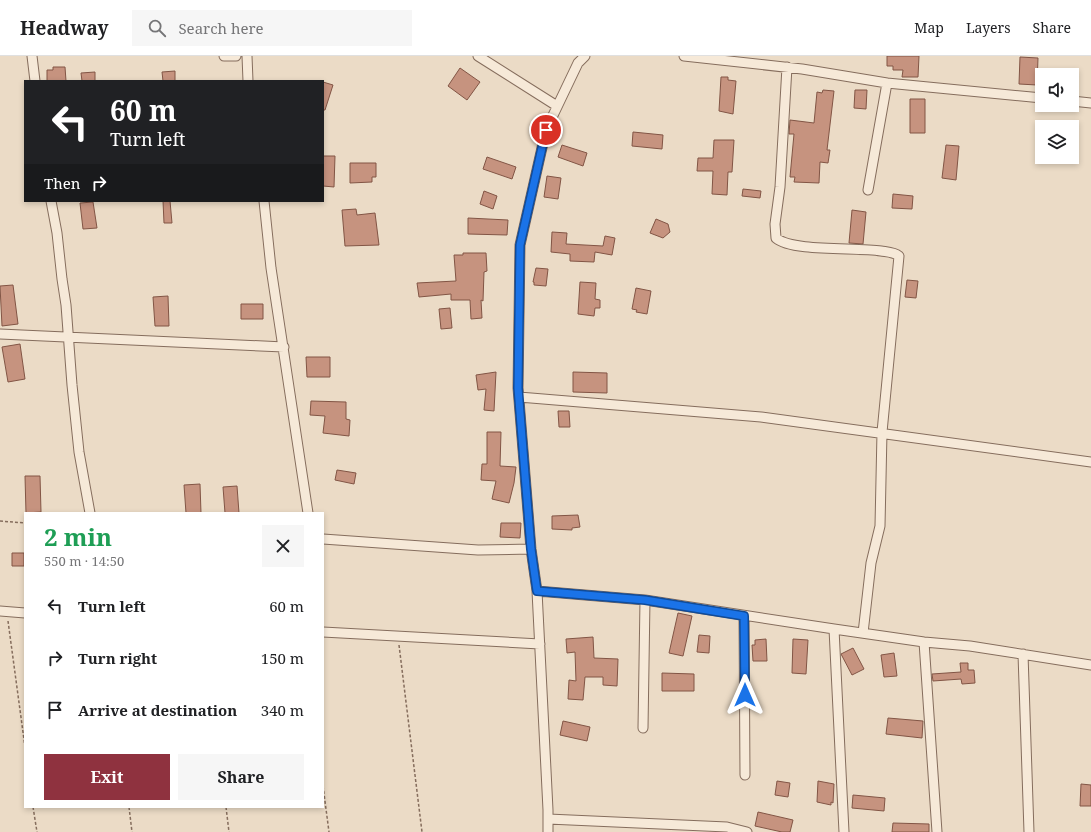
<!DOCTYPE html>
<html lang="en">
<head>
<meta charset="utf-8">
<style>
  :root { --surface:#fff; --page:#f6f6f6; --text:#202124; --muted:#757577; --line:#e0e0e0; --accent:#8f323f }
  body { margin:0; font-family:"Noto Serif",serif; background:var(--page); color:var(--text); height:100vh; display:flex; flex-direction:column; font-size:15px; white-space:nowrap }
  * { box-sizing:border-box; margin:0 }
  p { font-size:13px; color:var(--muted) }
  .icon { flex:none; width:22px; height:22px; fill:none; stroke:currentColor; stroke-width:2; stroke-linecap:round; stroke-linejoin:round }
  .map { position:relative; flex:1; overflow:hidden }
  .details { position:absolute; left:24px; top:456px; width:300px; height:296px; display:flex; flex-direction:column; background:var(--surface); border-radius:0px; box-shadow:0 2px 6px #0003 }
  .details>* { flex:none }
  .guide { position:absolute; left:24px; top:24px; width:300px; height:122px; border-radius:0px; box-shadow:0 2px 6px #0003; background:#202124; color:#fff; overflow:hidden }
  .buttons { position:absolute; left:1035px; top:12px; display:grid; gap:8px }
  .buttons a { display:grid; place-items:center; width:44px; height:44px; border-radius:0px; background:var(--surface); box-shadow:0 2px 6px #0003; font-size:20px }
  .pin { position:absolute; display:grid; place-items:center; width:34px; height:34px; color:#fff; margin:-17px; border:2px solid #fff; border-radius:50%; box-shadow:0 1px 4px #0007 }
  .me { position:absolute; width:44px; margin:-22px; rotate:0deg; stroke-linejoin:round; filter:drop-shadow(0 0 3px #0008) }
  .turn { display:flex; align-items:center; gap:14px; height:84px; padding:0 20px; font-size:18px }
  .turn .icon { width:52px; height:52px; stroke-width:2.5 }
  .turn b { display:block; font-size:28px; line-height:34px }
  .then { display:flex; align-items:center; height:38px; padding:0 20px; background:#0003; gap:8px; font-size:15px }
  .round { display:grid; place-items:center; flex:none; width:42px; height:42px; border-radius:0px; background:var(--page) }
  .overview { display:flex; align-items:center; justify-content:space-between; height:68px; padding:0 20px }
  h1 { font-size:24px; font-weight:700; line-height:30px; color:#1e9e55 }
  .button { display:flex; gap:8px; margin-top:auto; padding:8px 20px }
  .button a { flex:1; height:46px; border-radius:0px; background:var(--accent); color:#fff; font-size:16px; font-weight:700; line-height:46px; text-align:center }
  .button a+a { background:var(--page); color:var(--text) }
  ul { padding:0; list-style:none }
  li { display:flex; align-items:center; gap:12px; height:52px; padding:0 20px }
  li div { flex:1 }
  li b { display:block; font-size:15px }
  li em { font-style:normal }
  header { display:flex; align-items:center; gap:24px; box-sizing:border-box; height:56px; padding:0 20px; background:var(--surface); border-bottom:1px solid var(--line) }
  header strong { font-size:19px }
  nav { display:flex; gap:22px; margin-inline-start:auto; font-size:14px }
  .search { width:280px; height:36px; background:var(--page); display:flex; align-items:center; gap:10px; box-sizing:border-box; padding:0 14px; border-radius:0px; color:var(--muted); font-size:15px }
  .map>svg:first-child { display:block }
</style>
</head>
<body>
<header>
<strong>Headway</strong>
<div class="search"><svg class="icon" aria-label="search" viewBox="0 0 24 24"><circle cx="10" cy="10" r="6"/><path d="M15 15l6 6"/></svg>Search here</div>
<nav><a>Map</a><a>Layers</a><a>Share</a></nav>
</header>
<div class="map">
<svg width="1091" height="776" viewBox="0 0 1091 776">
  <rect width="100%" height="100%" fill="#ebdbc6"/>
  <path fill="#c6937f" stroke="#825545" d="M887 0H919L918 21H902L903 14H893V10H887Z
    M1020 1 1038 2 1037 29 1019 28Z
    M53 11H65L66 25H47V14H53Z
    M460 12 480 26 467 44 448 30Z
    M175 15V25H163L162 16Z
    M95 16V25H82L81 17Z
    M721 21H728V24L736 25 733 58 719 55Z
    M323 26 333 29 325 54H323Z
    M823 34 834 35 827 94H830L828 107 820 106 819 127 794 126 795 121H790L794 78H789L790 64 814 67 817 36 822 37Z
    M855 34H867L866 53 854 52Z
    M910 43H925V77H910Z
    M633 76 663 79 662 93 632 90Z
    M714 84H734L732 116H728L727 139 712 138 713 115H697L698 102H713Z
    M562 89 587 97 583 110 558 101Z
    M946 89 959 90 956 124 942 122Z
    M323 100H335L334 131 323 130Z
    M487 101 516 111 512 123 483 113Z
    M350 107H376V121H372V126L350 127Z
    M547 120 561 122 558 143 544 141Z
    M743 133 761 135 760 142 742 140Z
    M484 135 497 140 493 153 480 148Z
    M893 138 913 140 912 153 892 152Z
    M163 145H170L172 167H164Z
    M93 146 97 172 83 173 80 147Z
    M356 153 357 159 375 157 379 189 345 190 342 154Z
    M852 154 866 156 863 188 849 187Z
    M468 162 508 164 507 179 468 178Z
    M656 163 668 168 670 176 663 182 650 177Z
    M552 176 567 177 566 188 603 190 605 180 615 182 612 199 595 196 594 206 570 205V198L551 196Z
    M463 197H486L487 215 484 216 483 245 481 244 482 262 471 263 470 244H451V238L419 241 417 227 456 225 454 199H463Z
    M536 212 548 213 546 230 534 229V226H533Z
    M907 224 918 225 916 242 905 241Z
    M580 226 596 227 595 243 600 244V252H595L594 260 578 258Z
    M13 229 18 268 2 270 0 230Z
    M636 232 651 235 647 258 636 256 637 254 632 253Z
    M168 240 169 270H155L153 241Z
    M241 248H263V263H241Z
    M450 252 452 272 441 273 439 253Z
    M20 288 25 323 8 326 2 291Z
    M306 301H330V321H307Z
    M496 316 494 355 484 354 486 333 478 334 476 319Z
    M573 316 607 317V337L573 336Z
    M311 345 346 346V363L350 364 349 380 323 377 325 360 310 359Z
    M558 355H569L570 371H559Z
    M487 376H501L500 410 516 411 514 427 509 447 492 443 496 425 481 424 482 408H487Z
    M337 414 356 417 354 428 335 424Z
    M25 420H40L41 456 26 457Z
    M200 428 201 457H186L184 429Z
    M237 430 239 457H225L223 431Z
    M578 459 580 471 572 472V474L552 473V460Z
    M501 467H521L520 482 500 481Z
    M12 497H24V510H12Z
    M678 557 692 560 683 600 669 597Z
    M699 579 710 580 709 597 697 596Z
    M593 581 594 602 618 603 617 630 603 629V621H585L583 644 568 643 569 624 576 625 575 596 567 597 566 583Z
    M766 583 767 605H753L752 589H755V584Z
    M793 583 808 584 806 618 792 617Z
    M853 592 864 613 852 619 841 598Z
    M894 597 897 620 884 621 881 599Z
    M960 607H968V614H974L975 627 962 628 961 623 933 625 932 618 961 616Z
    M662 617 694 618V635H662Z
    M888 662 923 665 922 682 886 678Z
    M563 665 590 671 587 685 560 679Z
    M777 725 790 727 788 741 775 739Z
    M818 725 834 728 833 747 831 746V749L817 746Z
    M1081 728 1091 729V750H1080Z
    M853 739 885 742 884 755 852 752Z
    M758 756 793 764 790 776H782L755 770Z
    M893 767 929 768V776H892Z"/>
  <g fill="none" stroke-linecap="round" stroke-linejoin="round">
    <g stroke="#856d5d" stroke-width="11">
      <path id="minor" d="M32 0 35 25
        M224 0H236
        M247 0 248 25
        M478 0 557 50
        M684 0 802 13 887 27 1042 42
        M787 11 780 131 775 168 776 182C792 196 857 191 881 195 887 196 894 196 899 200L882 376 880 470 871 507 863 577
        M1072 45 1091 47
        M868 134 887 27
        M51 145 57 177 62 223 66 249 72 329 79 396 90 457
        M264 145 271 212 308 457
        M0 278 284 291
        M519 341 761 361 1091 406
        M323 483 478 494 531 493
        M537 535 645 544 834 573 924 586 970 590 1091 609
        M0 555 25 557
        M744 560 745 719
        M834 573 844 776
        M323 576 540 588
        M924 586 937 776
        M1023 598 1029 776
        M643 672 645 544
        M548 763 727 771 747 776
        M548 776V754L537 535 531 493 518 332 520 189 546 74 578 7 585 0"/>
    </g>
    <path stroke="#856d5d" stroke-width="1.5" stroke-dasharray="3 2" stroke-linecap="butt" d="M0 465 25 467
      M8 565 25 691
      M399 589 422 776
      M323 730 329 776
      M33 751 37 776
      M129 751 132 776
      M226 751 229 776"/>
    <use href="#minor" stroke="#f6e9d8" stroke-width="9"/>
  </g>
  <g fill="none" stroke-linecap="round" stroke-linejoin="round">
    <g stroke="#114b97" stroke-width="10">
      <path id="route" d="M546 74 520 189 518 332 531 493 537 535 645 544 744 560 745 639"/>
    </g>
    <use href="#route" stroke="#1a73e8" stroke-width="7"/>
  </g>
</svg>
<div class="buttons">
<a><svg class="icon" aria-label="sound" viewBox="0 0 24 24"><path d="M4 9h4l5-4v14l-5-4H4zM17 9q2 3 0 6"/></svg></a>
<a><svg class="icon" aria-label="layers" viewBox="0 0 24 24"><path d="M12 4l9 5-9 5-9-5zM3 14l9 5 9-5"/></svg></a>
</div>
<div class="pin" style="left:546px;top:74px;background:#d93025"><svg class="icon" aria-label="arrive" viewBox="0 0 24 24"><path d="M6 21V4h12l-3 4 3 4H6"/></svg></div>
<svg class="me" style="left:745px;top:639px" viewBox="-20 -20 40 40"><path d="M0-17L14 15 0 8-14 15z" fill="#1a73e8" stroke="#fff" stroke-width="4"/></svg>
<div class="guide">
<div class="turn"><svg class="icon" aria-label="left" viewBox="0 0 24 24"><path d="M17 20v-9H6M10 6l-5 5 5 5"/></svg><div><b>60 m</b>Turn left</div></div>
<div class="then">Then<svg class="icon" aria-label="right" viewBox="0 0 24 24"><path d="M7 20v-9h11M14 6l5 5-5 5"/></svg></div>
</div>
<section class="details">
<div class="overview"><div><h1>2 min</h1><p>550 m · 14:50</p></div><a class="round"><svg class="icon" aria-label="close" viewBox="0 0 24 24"><path d="M6 6l12 12M18 6L6 18"/></svg></a></div>
<ul>
<li><svg class="icon" aria-label="left" viewBox="0 0 24 24"><path d="M17 20v-9H6M10 6l-5 5 5 5"/></svg><div><b>Turn left</b></div><em>60 m</em></li>
<li><svg class="icon" aria-label="right" viewBox="0 0 24 24"><path d="M7 20v-9h11M14 6l5 5-5 5"/></svg><div><b>Turn right</b></div><em>150 m</em></li>
<li><svg class="icon" aria-label="arrive" viewBox="0 0 24 24"><path d="M6 21V4h12l-3 4 3 4H6"/></svg><div><b>Arrive at destination</b></div><em>340 m</em></li>
</ul>
<div class="button"><a>Exit</a><a>Share</a></div>
</section>
</div>
</body>
</html>
